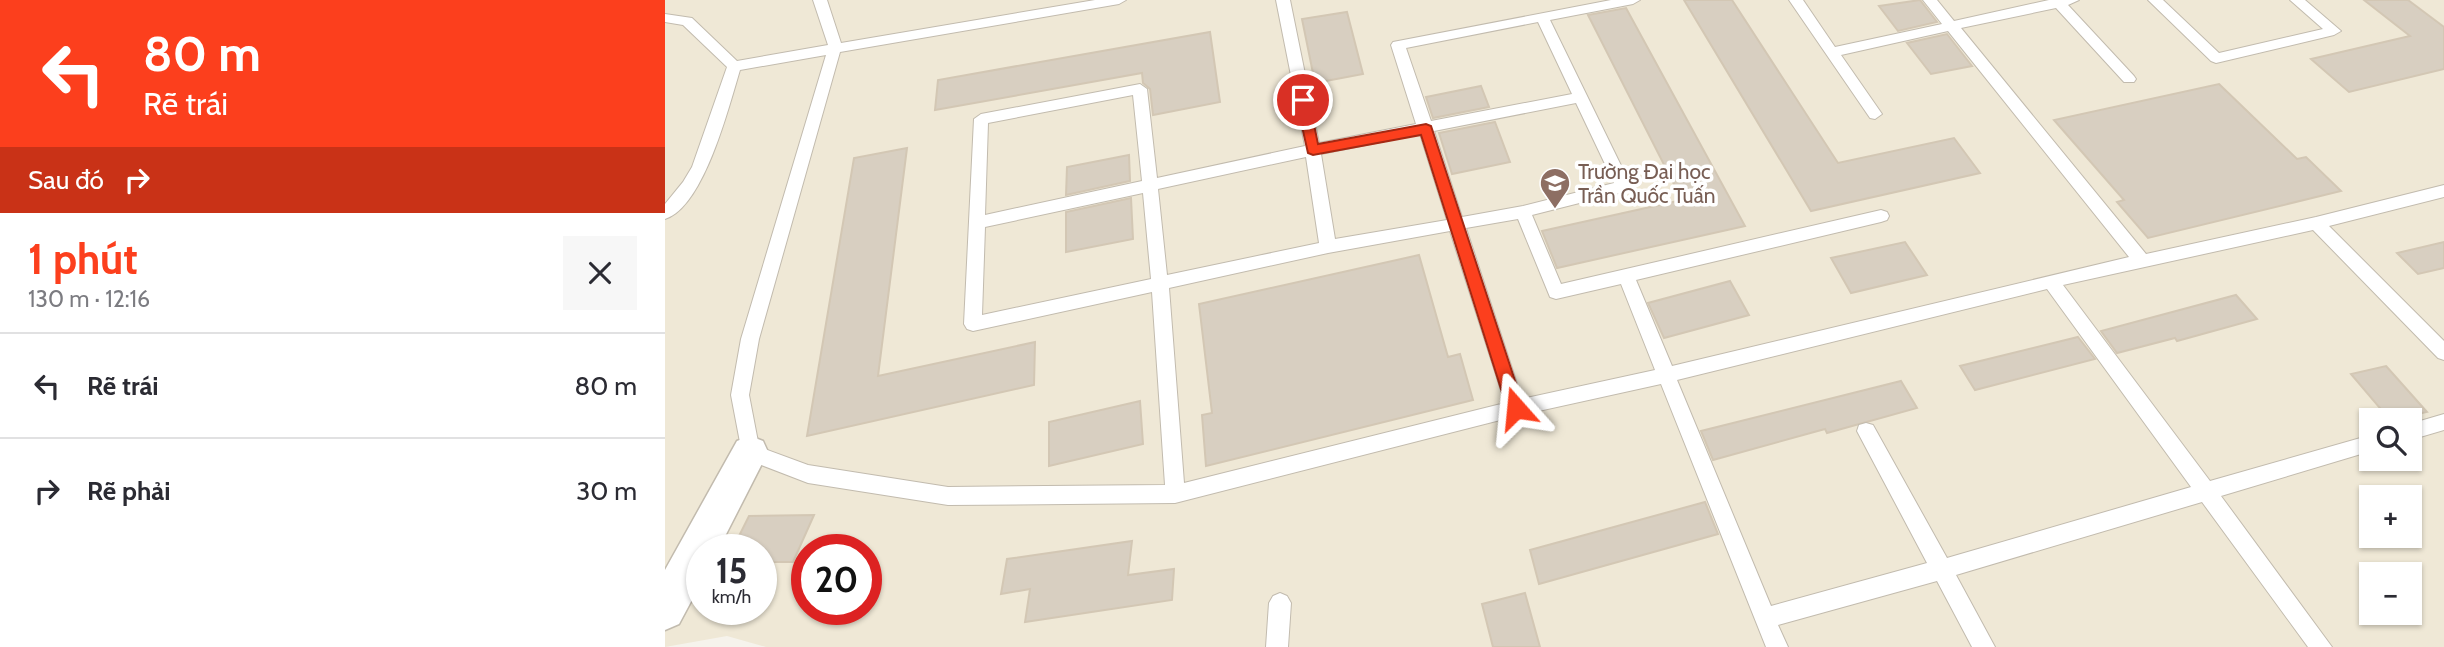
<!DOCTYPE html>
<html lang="vi">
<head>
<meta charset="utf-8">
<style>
  :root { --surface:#fff; --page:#f7f7f7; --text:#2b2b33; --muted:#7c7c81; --line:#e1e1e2; --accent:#fc3f1d }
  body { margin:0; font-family:Cabin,sans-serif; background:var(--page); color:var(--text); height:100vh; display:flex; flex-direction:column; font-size:26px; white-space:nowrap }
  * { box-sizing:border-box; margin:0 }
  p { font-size:23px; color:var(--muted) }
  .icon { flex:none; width:38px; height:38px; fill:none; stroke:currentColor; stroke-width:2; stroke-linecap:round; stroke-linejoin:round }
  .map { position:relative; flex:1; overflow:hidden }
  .details { display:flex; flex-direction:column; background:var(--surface); width:665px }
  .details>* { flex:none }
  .banner { background:#fc3f1d; color:#fff; overflow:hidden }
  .buttons { position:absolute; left:1694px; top:408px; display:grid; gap:14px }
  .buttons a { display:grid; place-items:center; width:63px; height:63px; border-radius:0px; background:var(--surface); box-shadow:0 2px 5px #0004; font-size:35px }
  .speed { position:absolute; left:21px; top:534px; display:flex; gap:14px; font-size:35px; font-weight:700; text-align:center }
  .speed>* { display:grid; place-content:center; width:91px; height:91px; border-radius:50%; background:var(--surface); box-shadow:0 2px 5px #0004; line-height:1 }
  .speed small { font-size:18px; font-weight:400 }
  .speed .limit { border:10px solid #d22; background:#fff; color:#111 }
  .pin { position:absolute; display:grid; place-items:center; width:60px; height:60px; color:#fff; margin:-30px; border:4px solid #fff; border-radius:50%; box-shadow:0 2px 7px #0007 }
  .me { position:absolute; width:77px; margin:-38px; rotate:342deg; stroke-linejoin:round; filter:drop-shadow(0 0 5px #0008) }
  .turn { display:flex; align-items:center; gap:24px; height:147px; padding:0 28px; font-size:32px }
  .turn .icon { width:91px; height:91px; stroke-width:2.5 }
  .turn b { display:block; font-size:49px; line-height:60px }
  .then { display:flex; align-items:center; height:66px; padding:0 28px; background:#0003; gap:14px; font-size:26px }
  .round { display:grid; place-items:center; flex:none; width:74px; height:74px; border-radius:0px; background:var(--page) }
  .head { display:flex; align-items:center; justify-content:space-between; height:119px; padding:0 28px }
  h1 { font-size:42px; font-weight:700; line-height:52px; color:var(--accent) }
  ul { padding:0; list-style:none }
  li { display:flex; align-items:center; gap:21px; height:105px; padding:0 28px; border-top:2px solid var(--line) }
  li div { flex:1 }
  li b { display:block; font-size:26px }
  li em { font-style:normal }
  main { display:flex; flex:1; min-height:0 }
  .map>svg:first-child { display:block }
</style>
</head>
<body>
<main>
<section class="details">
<div class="banner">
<div class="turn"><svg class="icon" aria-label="left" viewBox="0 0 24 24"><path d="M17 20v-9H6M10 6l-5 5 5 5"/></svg><div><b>80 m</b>Rẽ trái</div></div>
<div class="then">Sau đó<svg class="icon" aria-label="right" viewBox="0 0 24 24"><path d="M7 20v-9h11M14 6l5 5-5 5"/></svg></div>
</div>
<div class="head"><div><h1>1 phút</h1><p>130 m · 12:16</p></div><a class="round"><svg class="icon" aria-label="close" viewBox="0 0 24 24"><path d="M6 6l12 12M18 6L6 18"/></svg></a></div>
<ul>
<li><svg class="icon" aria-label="left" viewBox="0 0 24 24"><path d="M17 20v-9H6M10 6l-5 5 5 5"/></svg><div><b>Rẽ trái</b></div><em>80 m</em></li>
<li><svg class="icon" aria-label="right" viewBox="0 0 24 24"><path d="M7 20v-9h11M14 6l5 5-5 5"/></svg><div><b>Rẽ phải</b></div><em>30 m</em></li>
</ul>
</section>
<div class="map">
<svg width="1779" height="647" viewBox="0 0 1779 647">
  <rect width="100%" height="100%" fill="#f6f3ec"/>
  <path fill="#efe8d6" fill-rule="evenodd" d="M0 0H1779V647H101L62 636 0 647ZM1706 420H1745V458H1706ZM1706 497H1745V536H1706ZM37 550H96V609H37ZM142 550H201V609H142ZM1706 574H1745V612H1706Z"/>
  <path fill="#d8cfc1" stroke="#d3c7b4" stroke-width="2" d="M1019 0H1067L1173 163 1289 138 1315 173 1146 211Z
    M1255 0 1272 22 1233 31 1214 6Z
    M1699 0H1743L1779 27V69L1684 92 1646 59 1745 36Z
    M961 8 1080 226 892 268 877 231 1017 200 923 15Z
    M682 12 698 74 650 83 637 19Z
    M545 32 555 102 488 115 485 89 478 83 477 73 270 110 273 80Z
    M1282 34 1307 66 1266 74 1242 43Z
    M1554 84 1632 159 1641 157 1676 191 1483 238 1452 202 1459 200 1389 120Z
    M816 86 824 107 768 118 761 97Z
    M830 122 845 162 787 174 774 133Z
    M242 148 213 376 370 342 369 385 142 436 189 158Z
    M464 155 465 181 401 195 402 167Z
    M466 198 468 239 401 252V212Z
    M1240 242 1262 275 1186 293 1166 258Z
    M1779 242V268L1753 274 1732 253Z
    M754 255 783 357 795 354 808 400 541 466 537 415 547 413 534 304Z
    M1065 281 1084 315 999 338 983 303Z
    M1571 295 1592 319 1512 341 1510 338 1452 353 1436 331Z
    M1413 337 1430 359 1310 390 1295 366Z
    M1721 366 1762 412 1725 420 1686 374Z
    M1236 381 1252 408 1162 433 1160 429 1048 460 1036 431Z
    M475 401 478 444 384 466V422Z
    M1040 502 1053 534 874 584 865 550Z
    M149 515 128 562H96V550H67L84 516Z
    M467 541 463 575 509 569 507 600 360 622 365 589 336 594 342 559Z
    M860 593 875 647H828L817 604Z"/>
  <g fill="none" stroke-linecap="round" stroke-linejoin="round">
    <g stroke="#c2bbae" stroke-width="2">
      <path id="service" d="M148 0H162L176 43 430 0H461L454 4 175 52 94 339 84 395 94 447 143 465 283 487 500 485 487 292 308 331 302 329 299 324 309 119 316 114 475 84 482 89 492 178 640 146 611 0H625L654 143 751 124 726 45 728 42 946 0H975L968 4 885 20 966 186 958 192 867 215 896 284 1216 210 1222 212 1224 216 1222 220 1216 222 971 280 1007 366 1464 257 1283 31 1176 55 1217 114 1210 119 1205 118 1124 0H1138L1170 47 1277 24 1258 0H1272L1289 21 1384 0H1414L1403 5 1469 76 1471 79 1469 82H1459L1391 8 1296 28 1481 254 1651 217 1779 185V197L1664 226 1779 341V360L1773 358 1648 230 1398 285 1545 481 1706 435V451L1556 496 1667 647H1643L1537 502 1291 575 1330 647H1307L1272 581 1113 625 1123 647H1101L996 384 851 416 510 503 283 505 143 483 78 458 66 395 76 339 161 55 75 70C64 106 39 207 0 219V204L18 182 27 167 62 67 18 25 0 22V14L27 18 72 61 163 45ZM873 22 907 94 766 121 741 48ZM468 95 477 181 320 215 323 123ZM911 103 949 183 858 206 797 217 769 131ZM755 134 782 220 670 239 656 154ZM641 157 654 243 502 275 493 189ZM478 193 486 279 317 315 320 227ZM853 219 885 297 891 299 956 284 990 370 857 399 801 228ZM785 231 840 403 519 483 504 288 663 253ZM1382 289 1526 487 1282 558 1208 425 1201 423 1194 425 1192 431 1262 563 1106 606 1012 380Z
        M1483 0H1498L1554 53 1658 29 1625 0H1640L1676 31 1669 35 1551 63 1546 61Z
        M1779 414V430L1745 440V424Z
        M615 593 622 596 626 603 623 647H601L604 603 608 596Z"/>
    </g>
    <g stroke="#c2bbae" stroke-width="3">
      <path id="minor" d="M85 436 98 441 103 452 53 550H37V581L14 624 0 630V570L72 441Z"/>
    </g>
    <use href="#service" fill="#fff" fill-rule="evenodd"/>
    <use href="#minor" fill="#fff" fill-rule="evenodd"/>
  </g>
  <path fill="#fc3f1d" stroke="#a42913" stroke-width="2" d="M638 95 644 100 653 144 761 124 766 126 859 408 857 413 851 415 845 413 842 408 756 135 648 155 643 153 631 100Z"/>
  <defs>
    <g id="university-pin" transform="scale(1.575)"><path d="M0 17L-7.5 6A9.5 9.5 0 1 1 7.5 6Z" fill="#8d6e63" stroke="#fff"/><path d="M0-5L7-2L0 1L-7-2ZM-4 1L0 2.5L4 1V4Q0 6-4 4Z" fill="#fff"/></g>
  </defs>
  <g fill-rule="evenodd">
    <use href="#university-pin" x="890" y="183"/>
  </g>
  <g text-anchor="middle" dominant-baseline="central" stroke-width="7" stroke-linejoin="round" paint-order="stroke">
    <g font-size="21" fill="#785e54" stroke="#fff" text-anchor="start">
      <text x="913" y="171">Trường Đại học<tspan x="913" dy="24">Trần Quốc Tuấn</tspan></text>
    </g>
  </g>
</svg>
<div class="buttons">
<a><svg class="icon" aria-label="search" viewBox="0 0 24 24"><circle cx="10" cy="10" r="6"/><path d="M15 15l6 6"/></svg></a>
<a>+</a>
<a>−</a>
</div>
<div class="speed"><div>15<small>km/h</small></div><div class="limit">20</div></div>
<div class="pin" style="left:638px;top:100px;background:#d93025"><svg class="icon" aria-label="arrive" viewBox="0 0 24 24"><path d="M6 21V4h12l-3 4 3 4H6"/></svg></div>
<svg class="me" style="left:851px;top:408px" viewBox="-20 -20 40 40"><path d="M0-17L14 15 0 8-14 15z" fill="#fc3f1d" stroke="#fff" stroke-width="4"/></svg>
</div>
</main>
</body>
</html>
